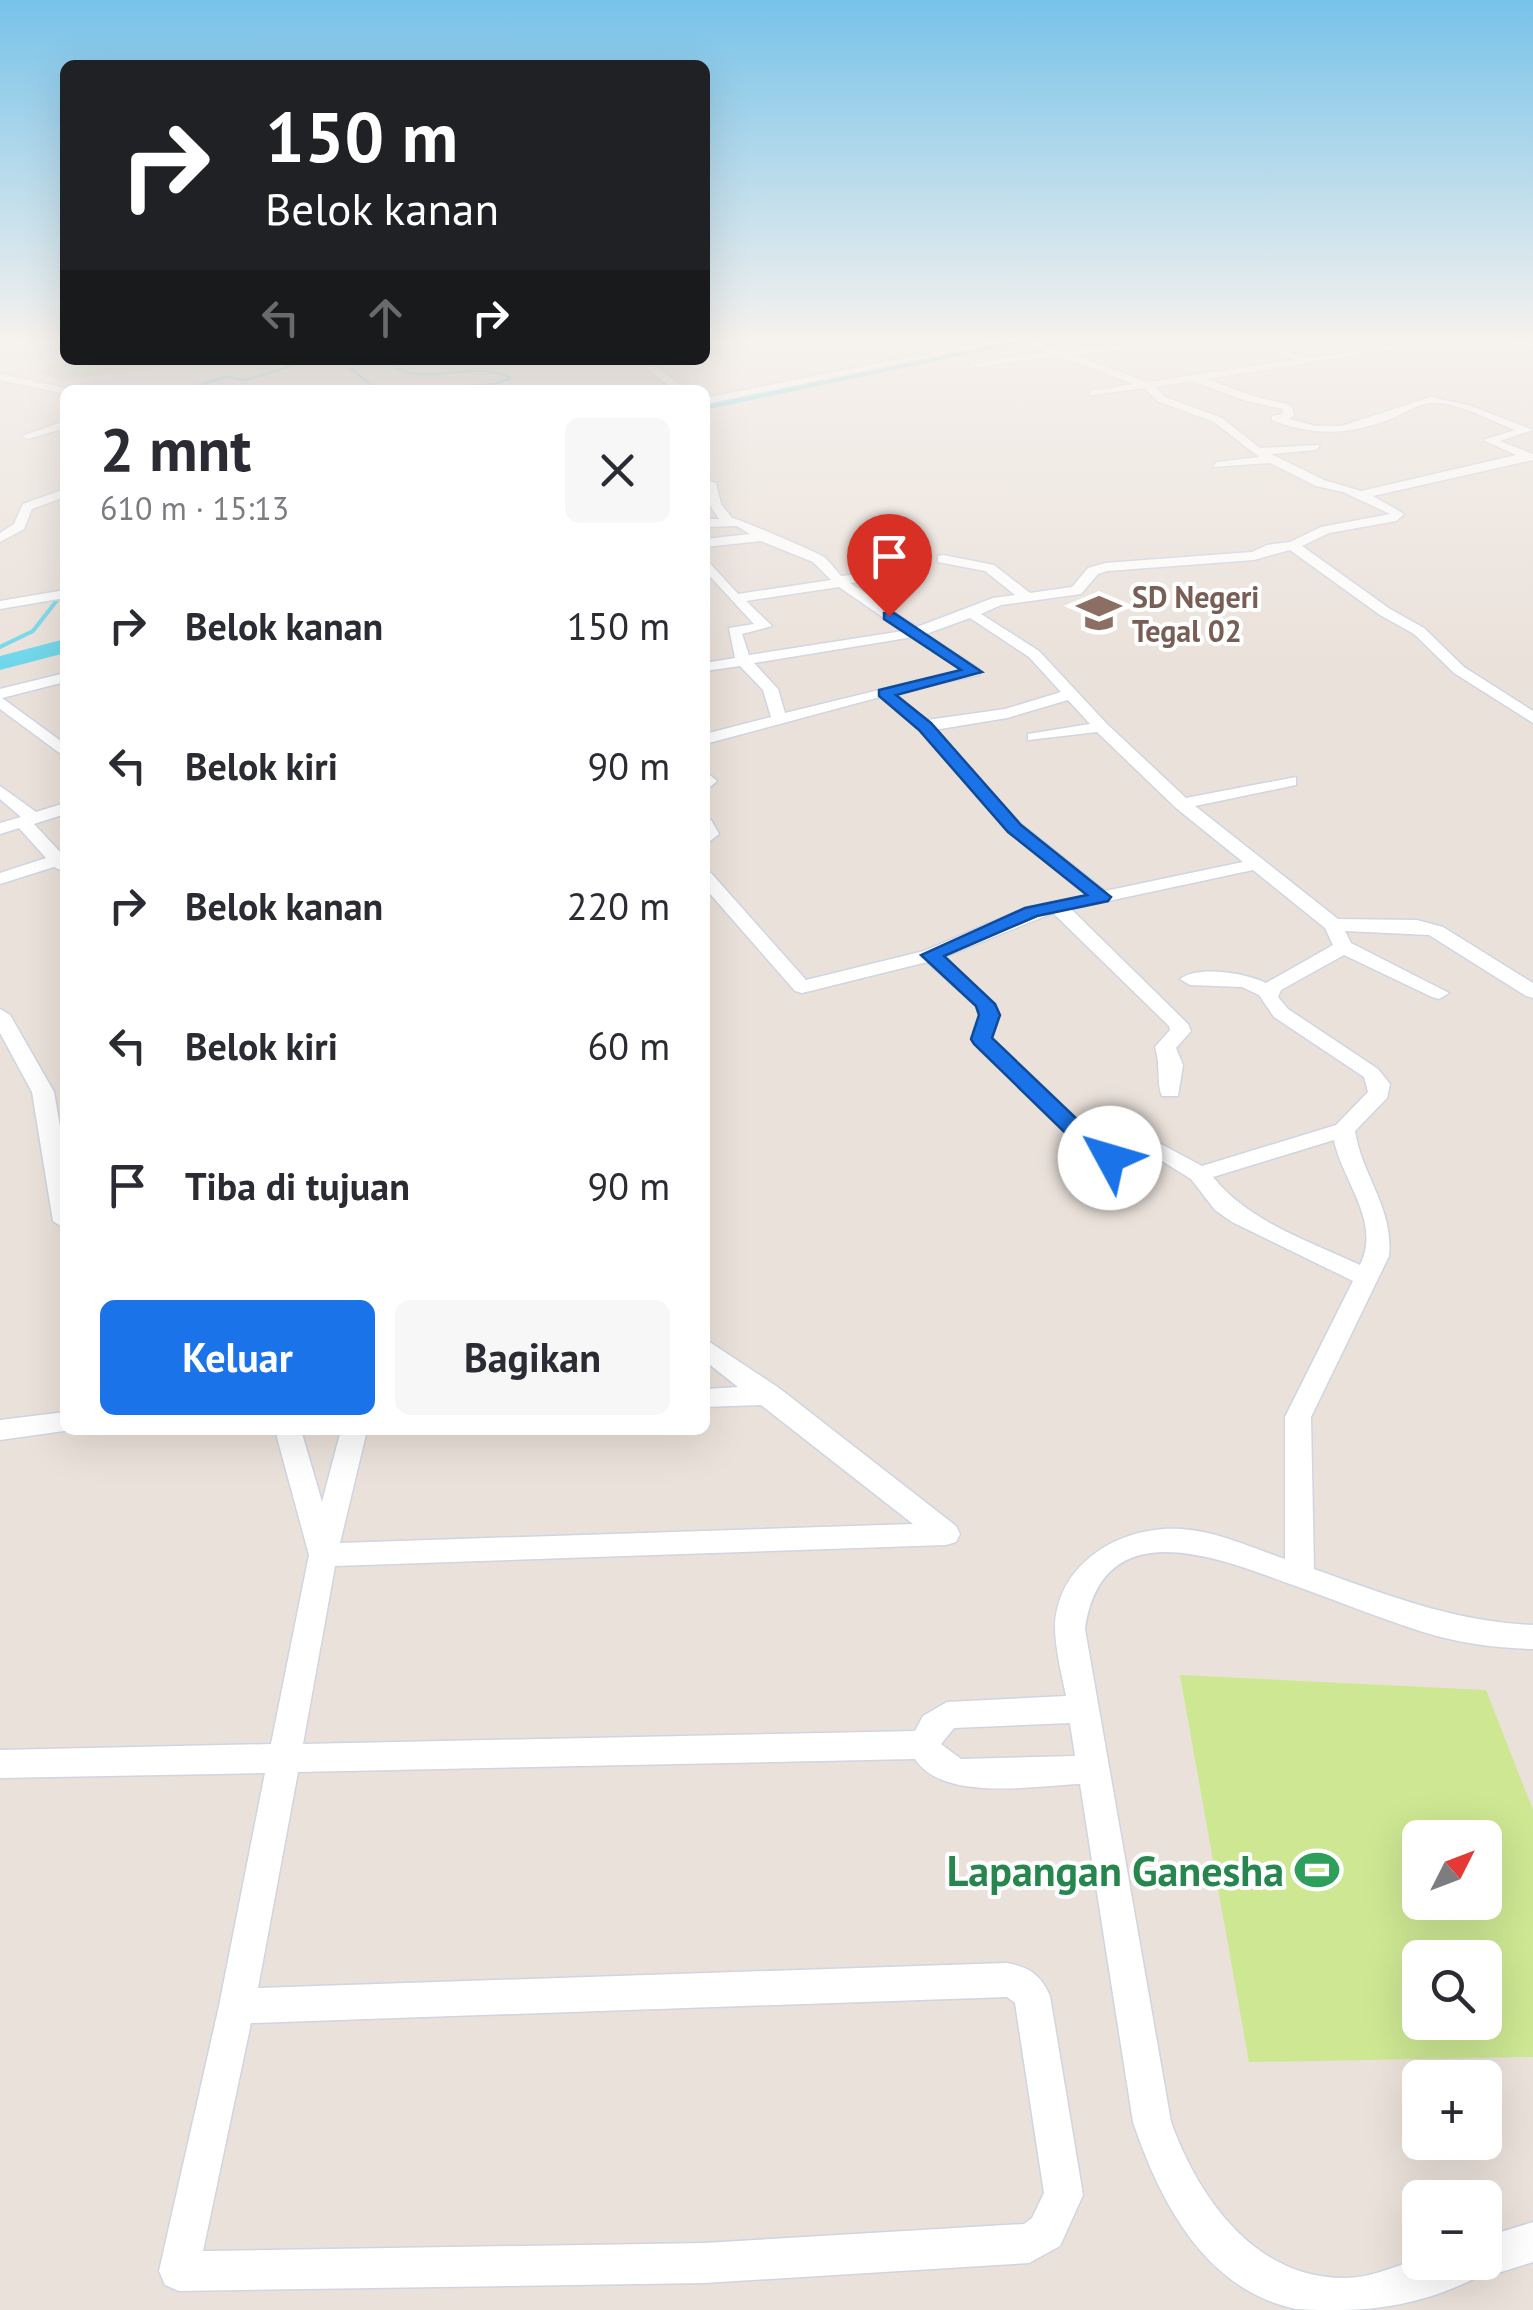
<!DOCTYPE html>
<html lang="id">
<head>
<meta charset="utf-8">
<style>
  :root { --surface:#fff; --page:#f7f7f7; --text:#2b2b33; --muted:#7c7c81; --accent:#1a73e8 }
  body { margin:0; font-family:"PT Sans",sans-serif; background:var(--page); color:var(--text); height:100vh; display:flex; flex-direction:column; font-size:38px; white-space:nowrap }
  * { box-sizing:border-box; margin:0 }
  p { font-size:32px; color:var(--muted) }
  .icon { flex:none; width:55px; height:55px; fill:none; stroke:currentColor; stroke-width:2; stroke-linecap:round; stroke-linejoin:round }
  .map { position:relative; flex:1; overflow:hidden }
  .drawer { position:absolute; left:60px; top:385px; width:650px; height:1050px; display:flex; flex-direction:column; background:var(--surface); border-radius:15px; box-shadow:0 10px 40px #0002 }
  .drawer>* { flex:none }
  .guide { position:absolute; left:60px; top:60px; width:650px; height:305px; border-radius:15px; box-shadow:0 10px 40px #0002; background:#202124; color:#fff; overflow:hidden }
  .needle { width:65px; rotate:48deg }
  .buttons { position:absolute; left:1402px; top:1820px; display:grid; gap:20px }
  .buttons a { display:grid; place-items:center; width:100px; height:100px; border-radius:15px; background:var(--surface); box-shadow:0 10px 40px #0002; font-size:50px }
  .pin { position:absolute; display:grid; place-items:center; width:85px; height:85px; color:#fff; margin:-102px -42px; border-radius:50% 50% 50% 0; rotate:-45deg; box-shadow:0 0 10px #0007 }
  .pin .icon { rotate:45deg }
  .me { position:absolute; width:110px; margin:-55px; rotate:309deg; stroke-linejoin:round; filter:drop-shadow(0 0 8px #0008) }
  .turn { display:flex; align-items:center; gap:35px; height:210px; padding:0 40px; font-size:45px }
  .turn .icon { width:130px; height:130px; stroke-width:2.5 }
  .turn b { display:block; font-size:70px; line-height:85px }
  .lanes { display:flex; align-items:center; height:95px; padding:0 40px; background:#0003; justify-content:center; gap:50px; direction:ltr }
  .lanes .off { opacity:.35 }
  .round { display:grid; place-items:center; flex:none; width:105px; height:105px; border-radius:15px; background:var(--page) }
  .overview { display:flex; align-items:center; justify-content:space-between; height:170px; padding:0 40px }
  h1 { font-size:60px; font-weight:700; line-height:75px }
  .action { display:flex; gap:20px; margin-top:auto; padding:20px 40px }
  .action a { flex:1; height:115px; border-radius:15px; background:var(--accent); color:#fff; font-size:40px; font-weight:700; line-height:115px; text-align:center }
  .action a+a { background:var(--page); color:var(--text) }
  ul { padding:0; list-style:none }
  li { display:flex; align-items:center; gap:30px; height:140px; padding:0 40px }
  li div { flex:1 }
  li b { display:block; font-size:38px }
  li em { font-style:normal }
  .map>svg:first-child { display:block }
</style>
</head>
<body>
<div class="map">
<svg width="1533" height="2310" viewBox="0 0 1533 2310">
  <rect width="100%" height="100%" fill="#eae1da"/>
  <path fill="#c6d4b1" d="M65 357V360H219L62 380 37 372Z"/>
  <path fill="#cde793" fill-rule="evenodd" d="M1180 1675 1486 1690 1533 1810V2057L1249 2062ZM1420 1838H1485V1902H1420ZM1420 1958H1485V2022H1420Z"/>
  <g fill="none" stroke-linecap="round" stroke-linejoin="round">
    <path stroke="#6ed7eb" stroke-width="2.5" d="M373 360 351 369 378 390
      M201 390 199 385 225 377 246 380 309 360
      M419 390 494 384 511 378C472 359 423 387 393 366L447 360"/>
    <path stroke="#6ed7eb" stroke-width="4" d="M0 647 33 631 65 590"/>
    <path fill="#6ed7eb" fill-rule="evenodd" d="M995 342H1025L705 410V400Z
      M65 639V653L0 670V656Z"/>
    <g stroke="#cfd5e1" stroke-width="3">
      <path id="minor" d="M985 342H1004L705 404V398Z
        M1025 342H1039L1061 350 1126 345 1123 350 1074 355 1148 382 1294 360 1250 342C1271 342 1292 358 1310 357 1352 356 1393 342 1436 342L1206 379 1253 396 1291 405 1294 415 1289 419 1316 426H1341L1431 397 1468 405 1533 430 1500 441 1533 454V460L1373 496 1404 514 1396 521 1329 533 1302 546 1390 609 1424 628 1464 667 1533 711V723L1454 673 1414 634 1380 615 1290 550 1254 560 1107 571 1098 574 1081 594 1001 605 981 614 1039 651 1107 724 1186 798 1296 777V785L1195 806 1338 919 1417 920 1443 927 1533 983V998L1526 996 1429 935 1345 931 1351 943 1449 993 1439 999 1432 997 1344 955 1281 990 1278 997 1288 1009 1378 1069 1390 1084 1387 1098 1355 1131C1362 1176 1394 1209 1389 1256L1311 1417 1314 1569C1387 1595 1455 1622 1533 1625V1649C1494 1648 1457 1643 1420 1631 1376 1617 1333 1599 1290 1584 1216 1557 1102 1511 1085 1629L1171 2122C1198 2197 1255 2279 1345 2278 1370 2278 1397 2266 1420 2258V2262H1485V2237L1533 2222V2262L1485 2277 1481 2275C1439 2298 1389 2310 1342 2310 1327 2310 1311 2310 1296 2309 1205 2290 1160 2202 1133 2122L1080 1784C1033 1786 943 1802 915 1759L298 1772 258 1988 1007 1963C1029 1967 1041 1975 1050 1996L1083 2195 1060 2246 1029 2263 704 2283 179 2291 165 2285 159 2271 219 2006 265 1773 0 1778V1750L271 1744 309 1555 275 1430H301L322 1502 341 1430H367L340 1543 913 1524 761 1405 705 1407V1389L738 1387 705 1361V1339L779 1388 956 1526 960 1534 956 1542 946 1545 335 1566 303 1744 915 1731 923 1716 947 1702 1066 1696C1062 1675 1055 1649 1055 1627 1057 1562 1122 1525 1181 1529 1217 1531 1252 1548 1285 1559V1417L1353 1281 1232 1222 1215 1210 1191 1179 1157 1158 1117 1165 1089 1156 974 1043 971 1039 979 1015 976 1006 927 962 802 993 795 991 705 888V872L711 873 806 980 924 951 1025 908 1087 895 1009 832 918 728 880 697 705 744V734L771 717 763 690 740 666 705 671V663L735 658 729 628 754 624 705 571V558L738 594 831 580 813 562 761 541 705 547V539L750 534 737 526 705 527V519H719L709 504 706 480 716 483 721 504 732 518C737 518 816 552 824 557 830 562 836 570 841 576L893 571V577L850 583 917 627 993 598 1015 595 985 571 938 562V556L943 555 994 565 1030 593 1072 587 1088 568 1105 563 1252 552 1267 545 1290 542 1321 527 1390 514 1343 492 1316 486 1270 463 1213 467 1217 462 1259 457 1214 422 1157 401 1145 388 1090 395V391L1134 384 1059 356 976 367 971 364 1046 351ZM1192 381 1246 401 1282 409 1283 414 1272 416V420C1312 436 1348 435 1388 420 1402 415 1416 404 1432 403 1459 402 1491 421 1515 430L1483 440 1516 455 1361 491 1324 480 1271 454 1316 450 1320 445 1260 448 1222 418 1165 397 1155 387ZM839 587 903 631 749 655 742 634 772 626 746 601ZM970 618 1029 657 1061 692 1005 709 927 720 894 693 979 675V669L926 634ZM913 637 961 670 785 713 778 689 754 663ZM1068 700 1090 724 1028 734V740L1097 732 1176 808 1243 862 1105 891 1021 824 934 730 1007 718ZM1253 870 1325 928 1333 945 1266 983C1246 973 1198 965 1180 979L1190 985 1242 987 1259 995 1274 1017 1364 1077 1368 1092 1336 1125 1202 1166 1161 1144 1118 1151 1105 1146 992 1038 999 1015 995 1004 944 957 1053 913 1169 1026 1170 1030 1155 1047C1161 1065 1156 1083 1162 1096H1178L1183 1065 1176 1048 1191 1031 1188 1024 1071 909ZM1334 1140C1342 1181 1382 1222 1360 1265 1309 1241 1249 1222 1213 1177ZM1070 1723 1075 1756 961 1759 941 1744 954 1728ZM1007 1997 1015 2003 1044 2193 1032 2218 1024 2224 704 2243 203 2251 251 2023Z
        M1515 342 1533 343V349L1517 344Z
        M649 367H657L687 390H675L649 371Z
        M0 374 65 388 70 390H65V394L0 380Z
        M65 421V428L28 439 22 436Z
        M65 489V497L32 509 24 529 0 542V533L14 524 23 504Z
        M65 590V598L0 609V601Z
        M65 673V682L2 698 65 744V757L0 709V689Z
        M705 771 717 781 705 791Z
        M0 786 36 812 65 803V814L34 824 61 853 65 852V872L54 867 0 884V873L46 858 19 828 0 834V823L21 817 0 799Z
        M705 819 711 820 719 834 705 845Z
        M0 1009 10 1015 54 1092 65 1155V1229L53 1221 32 1092 0 1033Z
        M65 1412V1430H71L0 1440V1420Z"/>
    </g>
    <use href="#minor" fill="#fff" fill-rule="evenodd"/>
  </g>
  <linearGradient id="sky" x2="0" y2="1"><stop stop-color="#77c2e9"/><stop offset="0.51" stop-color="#f6f2ee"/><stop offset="1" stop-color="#f6f2ee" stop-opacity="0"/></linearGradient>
  <rect width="1533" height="665" fill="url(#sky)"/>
  <path fill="#1a73e8" stroke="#114b97" stroke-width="2.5" d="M884 613H894L982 672 896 695 931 723 1021 825 1111 897 1108 901 1037 916 944 956 995 1004 1000 1015 992 1038 1105 1146 1122 1158 1119 1162 1110 1165 1089 1156 974 1044 971 1039 979 1015 976 1006 921 955 1025 908 1087 895 1008 832 919 730 879 696V690L961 670 884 619Z"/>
  <defs>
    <g id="school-bare" transform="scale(3.45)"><path d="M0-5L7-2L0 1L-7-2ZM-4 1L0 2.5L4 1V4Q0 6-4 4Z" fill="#8d6e63" stroke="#fff" stroke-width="2.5" paint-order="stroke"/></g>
    <g id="stadium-bare" transform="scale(3.45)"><path d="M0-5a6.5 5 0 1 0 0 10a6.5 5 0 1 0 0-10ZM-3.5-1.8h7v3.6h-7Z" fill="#2e9e5b" stroke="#fff" stroke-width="2.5" paint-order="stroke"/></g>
  </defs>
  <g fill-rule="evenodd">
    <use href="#school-bare" x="1099" y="613"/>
    <use href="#stadium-bare" x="1317" y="1870"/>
  </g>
  <g text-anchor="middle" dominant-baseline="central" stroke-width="8" stroke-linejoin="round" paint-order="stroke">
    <g font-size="30" font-weight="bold" fill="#785e54" stroke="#fff" text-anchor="start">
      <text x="1132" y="596">SD Negeri<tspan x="1132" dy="34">Tegal 02</tspan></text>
    </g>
    <g font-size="42" font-weight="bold" fill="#27864d" stroke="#fff" text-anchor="end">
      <text x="1284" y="1870">Lapangan Ganesha</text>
    </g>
  </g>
</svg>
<div class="buttons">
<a><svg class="needle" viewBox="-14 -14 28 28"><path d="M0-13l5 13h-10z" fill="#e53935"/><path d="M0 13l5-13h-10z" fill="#7c7c81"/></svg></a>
<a><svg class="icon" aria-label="search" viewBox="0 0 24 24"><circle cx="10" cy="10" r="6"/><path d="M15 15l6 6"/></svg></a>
<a>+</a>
<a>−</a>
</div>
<div class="pin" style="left:889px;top:616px;background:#d93025"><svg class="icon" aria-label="arrive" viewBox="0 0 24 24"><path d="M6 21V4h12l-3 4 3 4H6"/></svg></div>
<svg class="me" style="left:1110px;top:1158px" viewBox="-20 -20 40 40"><circle r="19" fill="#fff"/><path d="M0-13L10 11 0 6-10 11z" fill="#1a73e8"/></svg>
<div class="guide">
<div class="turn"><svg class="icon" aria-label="right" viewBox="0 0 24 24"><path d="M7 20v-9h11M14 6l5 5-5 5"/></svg><div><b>150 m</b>Belok kanan</div></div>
<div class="lanes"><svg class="icon off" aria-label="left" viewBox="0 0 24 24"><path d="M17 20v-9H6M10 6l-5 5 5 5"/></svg><svg class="icon off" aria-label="ahead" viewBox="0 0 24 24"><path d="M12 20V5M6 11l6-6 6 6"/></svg><svg class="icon" aria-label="right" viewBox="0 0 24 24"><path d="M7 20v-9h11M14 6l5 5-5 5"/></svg></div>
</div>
<section class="drawer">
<div class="overview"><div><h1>2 mnt</h1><p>610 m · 15:13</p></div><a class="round"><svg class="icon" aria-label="close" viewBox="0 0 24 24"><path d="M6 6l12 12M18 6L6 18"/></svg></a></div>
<ul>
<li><svg class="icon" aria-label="right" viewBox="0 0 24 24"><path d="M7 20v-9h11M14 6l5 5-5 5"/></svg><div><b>Belok kanan</b></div><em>150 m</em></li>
<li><svg class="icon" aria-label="left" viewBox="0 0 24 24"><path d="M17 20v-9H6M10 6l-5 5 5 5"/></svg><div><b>Belok kiri</b></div><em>90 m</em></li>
<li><svg class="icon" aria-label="right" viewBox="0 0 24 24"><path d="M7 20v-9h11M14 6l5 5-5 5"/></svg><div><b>Belok kanan</b></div><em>220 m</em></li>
<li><svg class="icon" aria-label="left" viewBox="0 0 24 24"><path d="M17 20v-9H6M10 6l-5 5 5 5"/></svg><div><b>Belok kiri</b></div><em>60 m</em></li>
<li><svg class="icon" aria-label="arrive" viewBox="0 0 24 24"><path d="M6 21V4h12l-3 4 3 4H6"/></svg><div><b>Tiba di tujuan</b></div><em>90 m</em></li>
</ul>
<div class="action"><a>Keluar</a><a>Bagikan</a></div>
</section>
</div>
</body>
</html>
